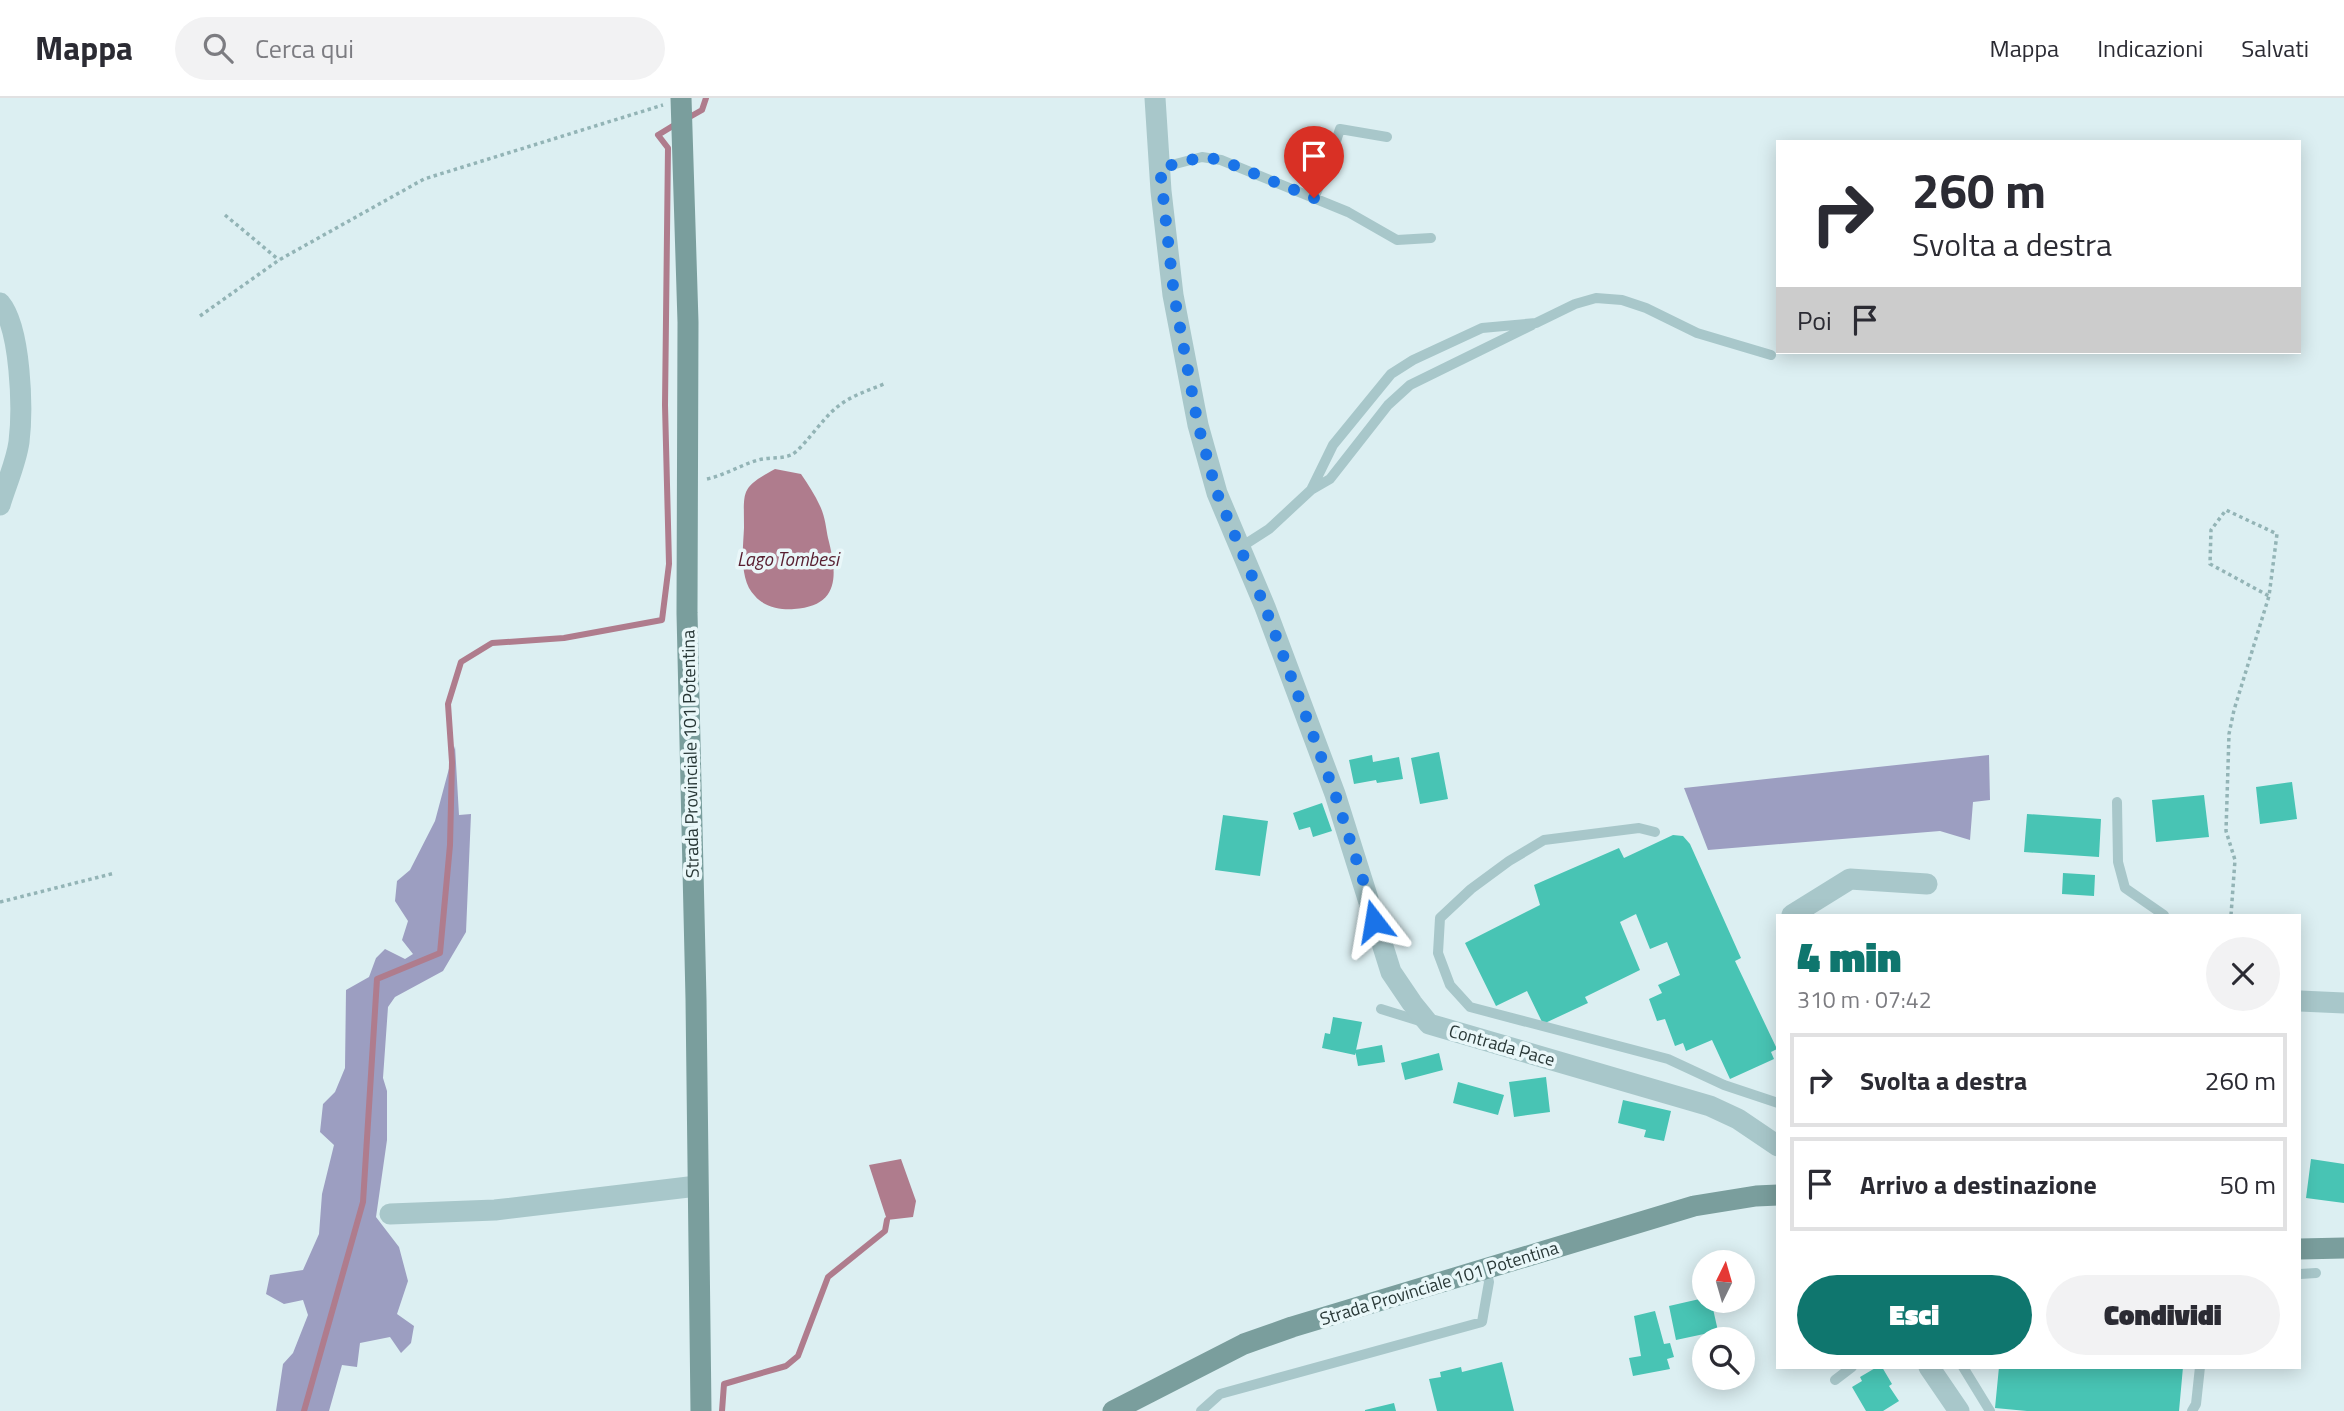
<!DOCTYPE html>
<html lang="it">
<head>
<meta charset="utf-8">
<style>
  :root { --surface:#fff; --page:#f2f2f3; --text:#2b2b33; --muted:#7c7c81; --line:#e1e1e2; --accent:#0f766e }
  body { margin:0; font-family:"Titillium Web",sans-serif; background:var(--page); color:var(--text); height:100vh; display:flex; flex-direction:column; font-size:26px; white-space:nowrap }
  * { box-sizing:border-box; margin:0 }
  p { font-size:23px; color:var(--muted) }
  .icon { flex:none; width:38px; height:38px; fill:none; stroke:currentColor; stroke-width:2; stroke-linecap:round; stroke-linejoin:round }
  .map { position:relative; flex:1; overflow:hidden }
  .sheet { position:absolute; left:1776px; top:816px; width:525px; height:455px; display:flex; flex-direction:column; background:var(--surface); border-radius:0px; box-shadow:0 4px 18px #0003 }
  .sheet>* { flex:none }
  .top-card { position:absolute; left:1776px; top:42px; width:525px; height:214px; border-radius:0px; box-shadow:0 4px 18px #0003; background:#fff; color:var(--text); overflow:hidden }
  .needle { width:46px; rotate:5deg }
  .buttons { position:absolute; left:1692px; top:1152px; display:grid; gap:14px }
  .buttons a { display:grid; place-items:center; width:63px; height:63px; border-radius:50%; background:var(--surface); box-shadow:0 4px 18px #0003; font-size:35px }
  .pin { position:absolute; display:grid; place-items:center; width:60px; height:60px; color:#fff; margin:-72px -30px; border-radius:50% 50% 50% 0; rotate:-45deg; box-shadow:0 0 7px #0007 }
  .pin .icon { rotate:45deg }
  .me { position:absolute; width:77px; margin:-38px; rotate:346deg; stroke-linejoin:round; filter:drop-shadow(0 0 5px #0008) }
  .turn { display:flex; align-items:center; gap:24px; height:147px; padding:0 21px; font-size:32px }
  .turn .icon { width:91px; height:91px; stroke-width:2.5 }
  .turn b { display:block; font-size:49px; line-height:60px }
  .then { display:flex; align-items:center; height:66px; padding:0 21px; background:#0003; gap:14px; font-size:26px }
  .round { display:grid; place-items:center; flex:none; width:74px; height:74px; border-radius:37px; background:var(--page) }
  .overview { display:flex; align-items:center; justify-content:space-between; height:119px; padding:0 21px }
  h1 { font-size:42px; font-weight:800; line-height:52px; color:var(--accent) }
  .action { display:flex; gap:14px; margin-top:auto; padding:14px 21px }
  .action a { flex:1; height:80px; border-radius:42px; background:var(--accent); color:#fff; font-size:28px; font-weight:800; line-height:80px; text-align:center }
  .action a+a { background:var(--page); color:var(--text) }
  ul { padding:0; list-style:none }
  li { display:flex; align-items:center; gap:21px; height:94px; margin:0 14px 10px; padding:0 7px; border:4px solid var(--line); border-radius:0px }
  li div { flex:1 }
  li b { display:block; font-size:26px }
  li em { font-style:normal }
  header { display:flex; align-items:center; gap:42px; box-sizing:border-box; height:98px; padding:0 35px; background:var(--surface); border-bottom:2px solid var(--line) }
  header strong { font-size:33px }
  nav { display:flex; gap:38px; margin-inline-start:auto; font-size:24px }
  .search { width:490px; height:63px; background:var(--page); display:flex; align-items:center; gap:18px; box-sizing:border-box; padding:0 24px; border-radius:38px; color:var(--muted); font-size:26px }
  .map>svg:first-child { display:block }
</style>
</head>
<body>
<header>
<strong>Mappa</strong>
<div class="search"><svg class="icon" aria-label="search" viewBox="0 0 24 24"><circle cx="10" cy="10" r="6"/><path d="M15 15l6 6"/></svg>Cerca qui</div>
<nav><a>Mappa</a><a>Indicazioni</a><a>Salvati</a></nav>
</header>
<div class="map">
<svg width="2344" height="1313" viewBox="0 0 2344 1313">
  <rect width="100%" height="100%" fill="#dceff2"/>
  <path fill="#9c9ec1" d="M455 648 459 717 471 716 466 834 443 873 395 899 388 909 383 980 387 993V1042L376 1119 399 1149 408 1183 397 1216 414 1228 411 1245 401 1255 390 1239 360 1245 357 1269 342 1267 329 1313H276L283 1266 293 1255 308 1217 303 1202 284 1206 266 1196 270 1177 303 1172 319 1136 322 1096 334 1047 320 1034 323 1006 335 994 345 970 346 892 369 879 376 860 385 851 405 861 413 856 402 842 408 823 395 803 397 783 410 772 435 723Z
    M1989 657 1990 702 1973 704 1970 742 1940 733 1708 752 1684 690Z"/>
  <path fill="#af7c8d" d="M775 371 801 376C808 386 815 397 820 408 825 418 826 430 828 440 837 475 841 508 794 511 781 512 764 509 755 498 739 482 743 451 744 430 744 392 740 390 775 371Z
    M901 1061 916 1103 913 1119 887 1122 869 1067Z"/>
  <g fill="none" stroke-linecap="round" stroke-linejoin="round">
    <path stroke="#af7c8d" stroke-width="6" d="M686 21 702 12 706 0
      M304 1313 363 1104 377 881 440 855 450 747 452 664 448 606 461 564 492 545 564 540 662 522 669 466 665 307 668 50 658 37 676 26
      M722 1313 724 1286 786 1268 798 1258 828 1179 885 1133 887 1122"/>
  </g>
  <path fill="#48c4b4" d="M1439 654 1448 701 1420 706 1411 660Z
    M1372 657 1373 664 1399 659 1403 681 1377 685 1376 682 1354 686 1349 662Z
    M2292 684 2297 721 2260 726 2256 689Z
    M2204 697 2209 739 2156 744 2152 702Z
    M1322 705 1332 733 1313 739 1310 729 1299 732 1293 715Z
    M2027 716 2101 721 2099 759 2024 754Z
    M1223 717 1268 723 1260 778 1215 772Z
    M1673 737 1683 738 1690 746 1741 860 1735 863 1777 951 1771 954 1774 961 1730 981 1712 942 1686 953 1683 945 1675 948 1665 921 1657 923 1649 901 1662 895 1658 887 1680 877 1667 844 1650 851 1636 816 1620 824 1640 872 1585 899 1588 905 1543 926 1527 893 1496 908 1465 845 1540 807 1534 787 1619 750 1624 760Z
    M2063 775 2095 777 2094 798 2062 796Z
    M1333 919 1362 924 1355 957 1322 950 1325 935 1330 936Z
    M1382 947 1385 964 1358 968 1355 952Z
    M1439 955 1443 972 1405 982 1401 965Z
    M1546 979 1550 1014 1514 1019 1509 984Z
    M1458 984 1504 997 1498 1017 1453 1005Z
    M1623 1002 1671 1013 1664 1043 1644 1039 1646 1032 1618 1025Z
    M2311 1061 2344 1066V1105L2306 1100Z
    M1704 1200V1202H1711L1718 1233 1676 1242 1669 1208Z
    M1655 1213 1664 1246 1670 1245 1674 1259 1667 1261 1670 1271 1633 1278 1629 1260 1641 1258 1634 1218Z
    M1502 1264 1514 1313H1437L1429 1281 1441 1279 1440 1274 1461 1269 1462 1274Z
    M1877 1269H1882L1892 1286 1889 1288 1899 1303 1883 1313H1866L1852 1289 1862 1283 1860 1279Z
    M1999 1269H2183L2179 1313H2027L1995 1310Z
    M1394 1305 1396 1313H1365V1312Z"/>
  <g fill="none" stroke-linecap="round" stroke-linejoin="round">
    <path stroke="#93b4b6" stroke-width="3.5" stroke-dasharray="3.5 3.5" stroke-linecap="butt" d="M225 117 279 162
      M200 218 279 162 424 81 663 7
      M707 381C725 377 741 367 758 362 769 359 781 361 791 357 801 353 823 320 836 310 850 298 867 293 884 286
      M0 804 115 775
      M2231 817 2235 762 2226 733 2229 636 2234 612 2269 498 2277 436 2226 412 2211 432 2210 466 2269 498"/>
    <path stroke="#a8c7ca" stroke-width="10" d="M1160 70 1202 59 1221 62 1348 114 1397 142 1431 140
      M1314 100 1328 68 1340 31 1387 39
      M1311 392 1330 381 1388 307 1410 287 1532 227
      M1241 449 1269 431 1311 392 1333 347 1391 276 1413 262 1482 230 1536 225 1575 206 1596 200 1622 202 1646 210 1697 235 1771 257
      M2117 704 2118 764 2125 790 2164 817
      M1655 734 1639 730 1544 742 1509 763 1471 791 1440 820 1438 855 1450 887 1470 909 1668 961 1724 987 1778 1005
      M1381 911 1423 924
      M2300 1176 2316 1175
      M1963 1269 1990 1313
      M1835 1282 1852 1269
      M1201 1313 1220 1296 1482 1224 1489 1184 1486 1171
      M2192 1313 2196 1306 2200 1269"/>
    <path stroke="#a8c7ca" stroke-width="21" d="M1155 0 1161 93 1173 197 1198 327 1217 395 1265 509 1335 696 1391 874 1412 905 1429 926 1710 1008 1738 1021 1778 1048
      M0 205C21 230 23 311 19 344 16 365 6 387 0 407
      M1792 817 1850 781 1927 786
      M2300 903 2344 905
      M390 1116 495 1112 697 1088
      M1929 1269 1959 1313"/>
    <path stroke="#7a9e9d" stroke-width="21" d="M681 0 688 224 687 515 696 901 701 1313
      M2300 1151 2344 1150
      M1113 1313 1244 1246 1292 1229 1694 1108 1756 1098 1778 1097"/>
  </g>
  <g fill="none" stroke-linecap="round" stroke-linejoin="round">
    <path stroke="#1a73e8" stroke-width="12" stroke-dasharray="0 21.6" d="M1314 100 1221 62 1202 59 1160 70 1174 197 1198 327 1217 395 1265 509 1335 696 1364 785 1374 823"/>
  </g>
  <g text-anchor="middle" dominant-baseline="central" stroke-width="7" stroke-linejoin="round" paint-order="stroke">
    <g font-size="18" fill="#283736" stroke="#e9f7f9">
      <text transform="translate(690 656) rotate(-91)">Strada Provinciale 101 Potentina</text>
      <text transform="translate(1502 947) rotate(16)">Contrada Pace</text>
      <text transform="translate(1439 1185) rotate(-17)">Strada Provinciale 101 Potentina</text>
    </g>
    <g font-size="19" font-style="italic" fill="#581e30" stroke="#e9f7f9">
      <text x="788" y="460">Lago Tombesi</text>
    </g>
  </g>
</svg>
<div class="buttons">
<a><svg class="needle" viewBox="-14 -14 28 28"><path d="M0-13l5 13h-10z" fill="#e53935"/><path d="M0 13l5-13h-10z" fill="#7c7c81"/></svg></a>
<a><svg class="icon" aria-label="search" viewBox="0 0 24 24"><circle cx="10" cy="10" r="6"/><path d="M15 15l6 6"/></svg></a>
</div>
<div class="pin" style="left:1314px;top:100px;background:#d93025"><svg class="icon" aria-label="arrive" viewBox="0 0 24 24"><path d="M6 21V4h12l-3 4 3 4H6"/></svg></div>
<svg class="me" style="left:1374px;top:823px" viewBox="-20 -20 40 40"><path d="M0-17L14 15 0 8-14 15z" fill="#1a73e8" stroke="#fff" stroke-width="4"/></svg>
<div class="top-card">
<div class="turn"><svg class="icon" aria-label="right" viewBox="0 0 24 24"><path d="M7 20v-9h11M14 6l5 5-5 5"/></svg><div><b>260 m</b>Svolta a destra</div></div>
<div class="then">Poi<svg class="icon" aria-label="arrive" viewBox="0 0 24 24"><path d="M6 21V4h12l-3 4 3 4H6"/></svg></div>
</div>
<section class="sheet">
<div class="overview"><div><h1>4 min</h1><p>310 m · 07:42</p></div><a class="round"><svg class="icon" aria-label="close" viewBox="0 0 24 24"><path d="M6 6l12 12M18 6L6 18"/></svg></a></div>
<ul>
<li><svg class="icon" aria-label="right" viewBox="0 0 24 24"><path d="M7 20v-9h11M14 6l5 5-5 5"/></svg><div><b>Svolta a destra</b></div><em>260 m</em></li>
<li><svg class="icon" aria-label="arrive" viewBox="0 0 24 24"><path d="M6 21V4h12l-3 4 3 4H6"/></svg><div><b>Arrivo a destinazione</b></div><em>50 m</em></li>
</ul>
<div class="action"><a>Esci</a><a>Condividi</a></div>
</section>
</div>
</body>
</html>
